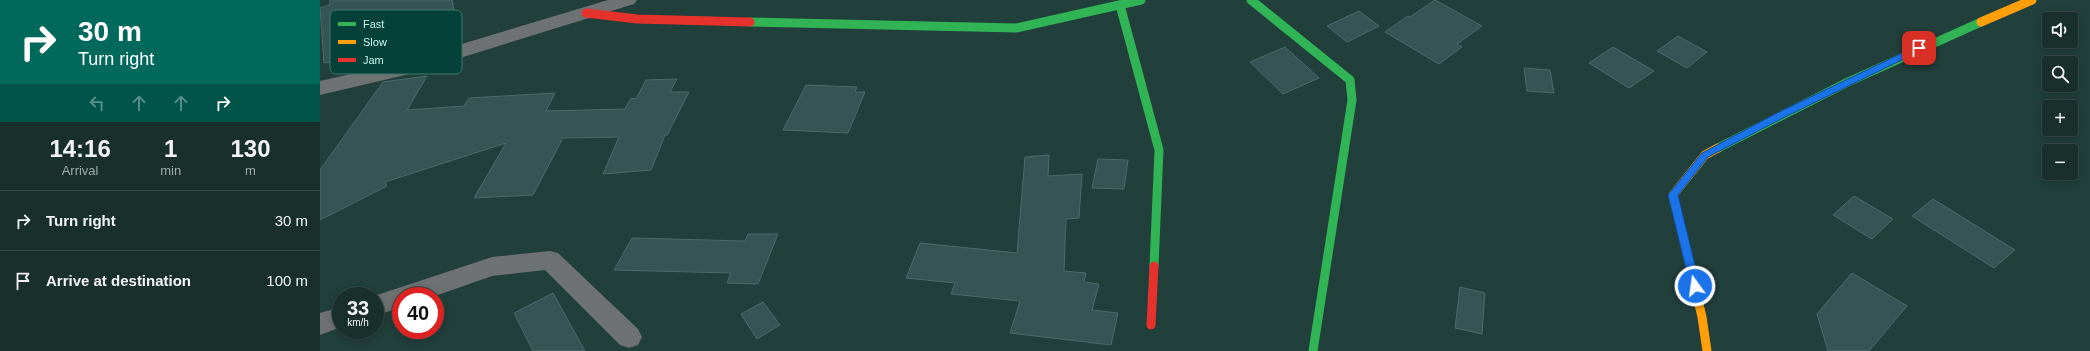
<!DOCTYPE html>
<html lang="en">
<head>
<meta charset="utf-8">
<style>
  :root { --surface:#192f2c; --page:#223734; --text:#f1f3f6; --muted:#9fa9a9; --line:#374a48 }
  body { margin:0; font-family:Arial,sans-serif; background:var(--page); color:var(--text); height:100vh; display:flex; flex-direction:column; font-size:15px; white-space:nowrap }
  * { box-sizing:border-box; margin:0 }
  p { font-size:13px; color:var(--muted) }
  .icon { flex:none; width:22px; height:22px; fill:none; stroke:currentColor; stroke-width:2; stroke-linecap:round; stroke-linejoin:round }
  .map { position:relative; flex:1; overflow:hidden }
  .side { display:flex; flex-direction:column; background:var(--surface); width:320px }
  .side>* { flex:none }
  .banner { background:#00695c; color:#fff; overflow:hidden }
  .tools { position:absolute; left:1722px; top:12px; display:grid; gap:8px }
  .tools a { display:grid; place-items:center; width:36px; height:36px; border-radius:4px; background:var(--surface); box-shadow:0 2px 10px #0003,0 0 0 1px var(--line); font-size:20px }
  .speed { position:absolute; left:12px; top:287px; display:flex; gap:8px; font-size:20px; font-weight:700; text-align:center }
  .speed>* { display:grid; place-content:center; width:52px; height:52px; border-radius:50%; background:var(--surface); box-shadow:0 2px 10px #0003,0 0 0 1px var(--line); line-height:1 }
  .speed small { font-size:10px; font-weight:400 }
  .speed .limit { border:6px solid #d22; background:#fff; color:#111 }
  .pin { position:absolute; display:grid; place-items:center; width:34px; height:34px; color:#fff; margin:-17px; border-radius:8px; box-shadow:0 2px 6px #0006 }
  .me { position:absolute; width:44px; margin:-22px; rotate:346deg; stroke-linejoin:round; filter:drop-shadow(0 0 3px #0008) }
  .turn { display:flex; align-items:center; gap:14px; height:84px; padding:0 12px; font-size:18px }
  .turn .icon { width:52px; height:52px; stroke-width:2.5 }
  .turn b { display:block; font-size:28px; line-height:34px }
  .lanes { display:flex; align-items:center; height:38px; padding:0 12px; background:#0003; justify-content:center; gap:20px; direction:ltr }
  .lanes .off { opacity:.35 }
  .eta { display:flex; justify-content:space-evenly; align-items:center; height:68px; text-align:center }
  .eta b { font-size:24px; font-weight:800; line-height:28px }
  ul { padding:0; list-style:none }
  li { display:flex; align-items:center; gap:12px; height:60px; padding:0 12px; border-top:1px solid var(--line) }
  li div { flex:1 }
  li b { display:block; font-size:15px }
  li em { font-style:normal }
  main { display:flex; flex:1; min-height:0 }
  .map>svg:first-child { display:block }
</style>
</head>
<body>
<main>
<section class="side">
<div class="banner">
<div class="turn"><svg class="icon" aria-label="right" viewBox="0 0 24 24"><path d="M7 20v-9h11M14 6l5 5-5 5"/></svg><div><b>30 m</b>Turn right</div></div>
<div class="lanes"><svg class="icon off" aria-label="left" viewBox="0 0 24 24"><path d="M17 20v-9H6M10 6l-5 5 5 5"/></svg><svg class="icon off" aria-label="ahead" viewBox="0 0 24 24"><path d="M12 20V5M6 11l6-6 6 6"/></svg><svg class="icon off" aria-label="ahead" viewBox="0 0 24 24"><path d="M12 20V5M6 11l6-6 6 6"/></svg><svg class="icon" aria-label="right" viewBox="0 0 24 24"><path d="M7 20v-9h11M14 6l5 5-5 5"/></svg></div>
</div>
<div class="eta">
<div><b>14:16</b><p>Arrival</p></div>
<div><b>1</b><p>min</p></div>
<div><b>130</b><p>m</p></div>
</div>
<ul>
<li><svg class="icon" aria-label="right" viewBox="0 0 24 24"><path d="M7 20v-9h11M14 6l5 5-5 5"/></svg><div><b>Turn right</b></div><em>30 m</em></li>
<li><svg class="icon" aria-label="arrive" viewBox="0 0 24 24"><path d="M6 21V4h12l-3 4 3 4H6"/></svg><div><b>Arrive at destination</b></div><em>100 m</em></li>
</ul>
</section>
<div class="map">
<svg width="1770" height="351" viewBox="0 0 1770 351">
  <rect width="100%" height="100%" fill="#213f3b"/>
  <path fill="#365453" stroke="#4a6c6b" d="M10 0H132L136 20 126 23 127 29 10 63V62L4 63 0 8 10 5Z
    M1115 0 1162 26 1137 44 1142 47 1119 64 1065 32 1088 16 1090 17Z
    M1039 11 1059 26 1027 42 1007 26Z
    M1358 36 1387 52 1367 68 1337 51Z
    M965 47 999 78 963 94 930 62Z
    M1293 47 1334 71 1309 88 1269 63Z
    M1204 68 1230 70 1234 93 1207 91Z
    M107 76 87 110 144 106 149 98 235 93 226 111 305 109 311 98 316 99 326 80 357 79 350 92H369L347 135H345L331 170 283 174 299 137 243 138 213 195 154 198 186 143 65 182 67 186 0 220V170L63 82Z
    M486 85 537 87 535 92H545L528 133 463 130Z
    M729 155 728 176 762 174 759 218 746 219 744 271 766 273 764 282 779 284 772 310 798 313 791 345 690 333 700 301 631 294 635 283 586 278 600 243 697 253 705 157Z
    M778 159 808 160 804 189 772 188Z
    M1534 196 1573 219 1552 239 1513 215Z
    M1613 199 1695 250 1674 268 1592 216Z
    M428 234H458L438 284 407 283 411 273 294 270 312 238 425 241Z
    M1532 273 1587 306 1549 351H1508L1497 314Z
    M1140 287 1165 293 1162 334 1135 328Z
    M233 293 265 351H213L194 313Z
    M443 302 460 325 437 339 421 314Z"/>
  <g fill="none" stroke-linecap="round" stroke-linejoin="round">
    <path fill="#6e7272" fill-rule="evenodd" d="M288 0H317L314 4 85 75 0 95V81L75 64Z
      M230 251 238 253 318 329 322 337 318 345 309 348 300 345 225 270 172 276 115 296H81V307L55 316 54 296 172 257Z
      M21 307V327L0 335V313Z"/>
    <path stroke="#30b455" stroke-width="9" d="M931 0 1030 80 1032 100 993 351
      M800 5 839 150 834 266
      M430 22 696 28 821 0
      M1398 148 1528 82 1661 22"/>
    <path stroke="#ff9f0a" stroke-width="9" d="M1661 22 1712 0
      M1387 351 1382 317 1353 195 1385 155 1398 148"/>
    <path stroke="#e5322d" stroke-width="9" d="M266 13 317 19 430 22
      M831 325 834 266"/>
  </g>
  <path fill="#1a73e8" stroke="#114b97" d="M1599 45 1603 48 1602 50 1465 117 1388 157 1358 195 1380 286 1378 289H1371L1348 195 1382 153 1459 112Z"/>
  <rect x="10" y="10" width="132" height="64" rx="6" fill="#044239" stroke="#3e786e" stroke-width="1"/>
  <rect x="18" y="22" width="18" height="4" fill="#30b455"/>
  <rect x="18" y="40" width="18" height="4" fill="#ff9f0a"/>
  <rect x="18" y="58" width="18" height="4" fill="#e5322d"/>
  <g font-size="11" fill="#c7f5eb">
    <text x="43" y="28">Fast</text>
    <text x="43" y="46">Slow</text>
    <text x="43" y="64">Jam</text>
  </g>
</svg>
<div class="tools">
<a><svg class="icon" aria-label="sound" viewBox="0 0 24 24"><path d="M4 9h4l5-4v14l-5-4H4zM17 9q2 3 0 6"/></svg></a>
<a><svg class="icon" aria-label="search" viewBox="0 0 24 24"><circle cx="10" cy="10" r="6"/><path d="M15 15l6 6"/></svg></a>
<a>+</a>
<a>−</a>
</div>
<div class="speed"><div>33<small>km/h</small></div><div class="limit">40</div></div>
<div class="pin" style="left:1599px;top:48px;background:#d93025"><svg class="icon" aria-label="arrive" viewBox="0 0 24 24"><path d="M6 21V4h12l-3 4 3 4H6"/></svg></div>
<svg class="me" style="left:1375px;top:286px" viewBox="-20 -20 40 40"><circle r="17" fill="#1a73e8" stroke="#fff" stroke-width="3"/><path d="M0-11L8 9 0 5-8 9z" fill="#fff"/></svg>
</div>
</main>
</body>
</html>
